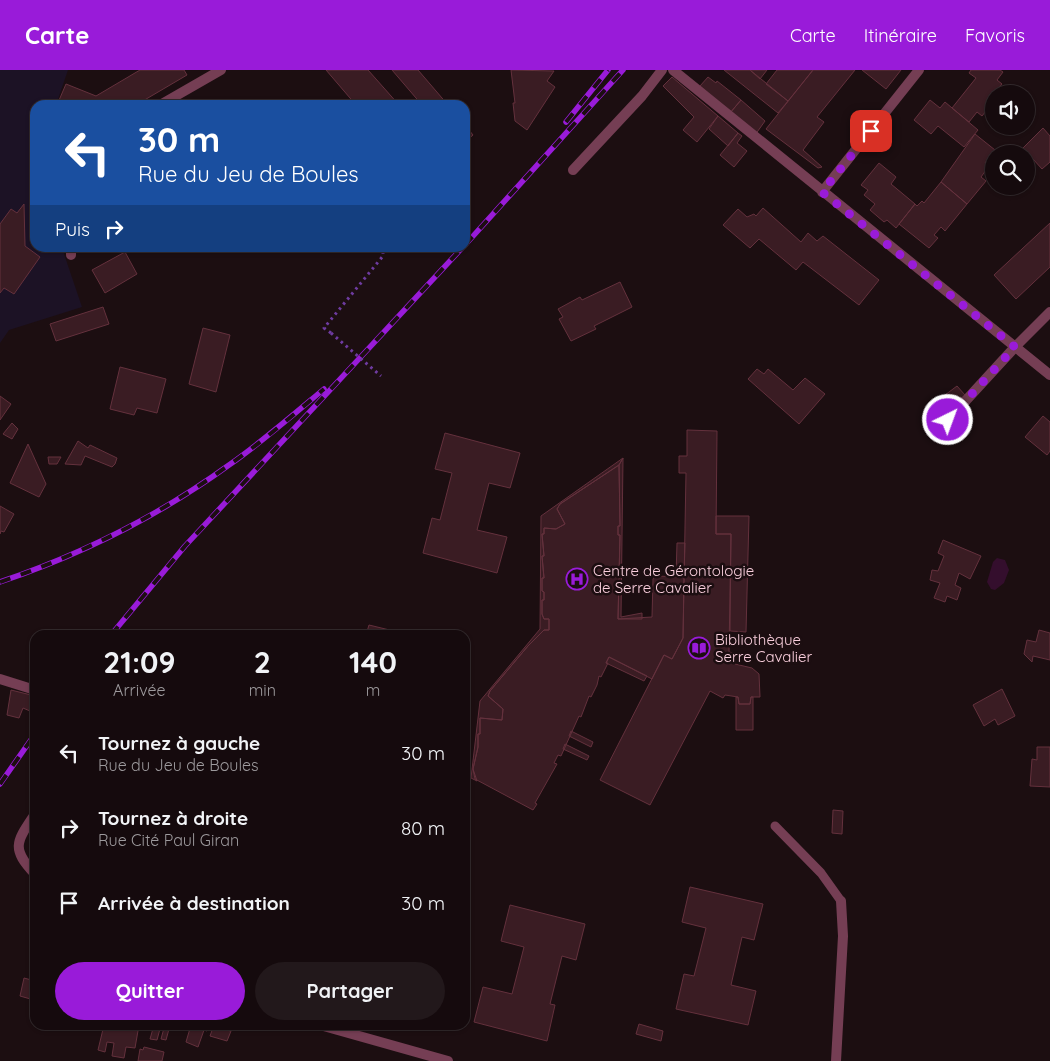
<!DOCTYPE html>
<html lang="fr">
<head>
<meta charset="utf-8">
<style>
  :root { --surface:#150a0d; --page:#22181b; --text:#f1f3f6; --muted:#9d9a9d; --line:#342b2e; --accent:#991bd9 }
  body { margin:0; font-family:Quicksand,sans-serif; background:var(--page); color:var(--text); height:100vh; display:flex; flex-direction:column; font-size:19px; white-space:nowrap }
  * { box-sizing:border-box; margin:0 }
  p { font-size:16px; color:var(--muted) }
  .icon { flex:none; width:28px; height:28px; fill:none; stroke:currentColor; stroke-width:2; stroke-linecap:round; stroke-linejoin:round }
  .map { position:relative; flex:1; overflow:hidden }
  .details { position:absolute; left:30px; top:560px; width:440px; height:400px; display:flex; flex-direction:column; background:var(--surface); border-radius:15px; box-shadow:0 1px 4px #0004,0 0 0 1px var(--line) }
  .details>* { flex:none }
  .hud { position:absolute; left:30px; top:30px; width:440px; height:152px; border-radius:15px; box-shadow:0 1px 4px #0004,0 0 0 1px var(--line); background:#1a4fa0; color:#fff; overflow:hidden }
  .controls { position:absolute; left:985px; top:15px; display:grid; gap:10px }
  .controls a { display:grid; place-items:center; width:50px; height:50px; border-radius:50%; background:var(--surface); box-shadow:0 1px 4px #0004,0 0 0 1px var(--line); font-size:25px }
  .pin { position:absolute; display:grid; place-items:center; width:42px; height:42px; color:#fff; margin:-21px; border-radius:10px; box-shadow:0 2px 8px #0006 }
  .me { position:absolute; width:55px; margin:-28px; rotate:42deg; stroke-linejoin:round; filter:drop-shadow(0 0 4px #0008) }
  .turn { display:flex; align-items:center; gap:18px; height:105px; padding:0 25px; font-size:22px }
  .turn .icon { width:65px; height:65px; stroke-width:2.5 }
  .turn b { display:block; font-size:35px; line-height:42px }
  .then { display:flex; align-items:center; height:48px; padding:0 25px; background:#0003; gap:10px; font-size:19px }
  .eta { display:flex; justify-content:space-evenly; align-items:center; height:85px; text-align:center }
  .eta b { font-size:30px; font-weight:800; line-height:35px }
  .action { display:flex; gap:10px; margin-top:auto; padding:10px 25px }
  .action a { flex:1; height:58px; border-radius:30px; background:var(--accent); color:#fff; font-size:20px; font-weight:800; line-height:58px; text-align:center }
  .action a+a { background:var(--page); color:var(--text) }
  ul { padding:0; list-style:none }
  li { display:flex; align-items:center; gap:15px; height:75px; padding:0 25px }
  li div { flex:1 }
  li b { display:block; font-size:19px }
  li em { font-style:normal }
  header { display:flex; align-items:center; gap:30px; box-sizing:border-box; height:70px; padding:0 25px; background:var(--accent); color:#fff }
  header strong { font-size:24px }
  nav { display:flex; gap:28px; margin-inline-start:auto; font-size:18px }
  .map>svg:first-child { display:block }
</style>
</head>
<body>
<header>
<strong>Carte</strong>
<nav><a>Carte</a><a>Itinéraire</a><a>Favoris</a></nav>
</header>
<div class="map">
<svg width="1050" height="991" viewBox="0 0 1050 991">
  <rect width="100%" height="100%" fill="#1c0e11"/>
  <path fill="#1c1225" d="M0 0H68L56 35H35V178H62L82 237 9 260 0 273Z"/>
  <path fill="#340e2d" d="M997 488 1005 490 1009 500 1004 513 995 520 991 519 987 512 993 492Z"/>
  <path fill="#3a1c23" stroke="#64313d" d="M140 0H184L187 5 136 35H57L66 14 96 26Z
    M326 0H368L399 35H356Z
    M392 0H418L448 35H422Z
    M511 0 554 1 547 11 555 17 527 60 515 51 513 33H515Z
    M724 0H750L788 31 778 43Z
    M750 0H767L760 9Z
    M777 0H813L788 31 766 14Z
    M813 0H855L817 47 824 52 803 80 822 97 818 98 766 59Z
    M862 0H901L886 19Z
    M971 0H1000L1003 2 997 10 1002 14 994 24V31L982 46 977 42 969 52 952 38 976 8 969 3Z
    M672 7 718 46 697 72 683 60 694 47 663 16Z
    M708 7 716 13 717 11 741 30 730 43 700 16Z
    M741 30 765 51 755 65 730 43Z
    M930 30 940 38 945 32 978 60 964 77 938 56 931 64 914 50Z
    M718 46 738 63 728 76 709 59Z
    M465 55 473 65 465 72Z
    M1043 58 1050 66V92L1042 99 1023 78Z
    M738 63 742 66 737 73 747 81 734 97 720 85Z
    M975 64 995 80 985 93 989 96 981 107 986 111 967 134 941 112Z
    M879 93 896 107 891 114 915 134 896 158 887 150 884 152 870 140 875 134 864 125 868 120 861 115Z
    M1026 104 1032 110 1026 116Z
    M941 112 967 134 945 161 941 157 934 165 938 168 929 178 899 154 915 134 917 136 922 131 924 133Z
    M24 134 25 176 40 187 14 224 4 218 0 223V154L11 139 17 143Z
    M763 138 801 172 808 163 817 171 823 166 879 210 859 235 803 192 796 200 759 169 750 178 723 155 738 139 747 147 754 144 756 146Z
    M1050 153V197L1016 229 994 205Z
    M125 182 137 204 105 223 92 200Z
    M620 212 632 237 594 256 596 259 571 271 559 249 563 247 558 239 580 227 582 230Z
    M103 237 109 254 56 271 50 254Z
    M203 258 230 265 216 322 189 314Z
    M120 297 166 309 157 343 137 338 134 345 110 339Z
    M757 299 764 304 768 299 793 320 805 308 825 324 799 354 748 309Z
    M957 316 965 325 949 338 941 328Z
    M0 326 11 334 0 350Z
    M1043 346 1050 352V381L1047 385 1025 367Z
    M12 353 18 359 12 369 3 364Z
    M687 360 717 361 716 464H731L729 582 737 584 735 594 752 598 759 604 760 627H751L750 634H739L738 627 725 625 723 628 710 621 650 735 600 710 664 585 672 589 683 568 686 403H679V386H687Z
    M445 363 520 383 510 418 489 413 477 460 507 467 497 503 423 483 432 448 440 450 452 403 435 399Z
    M78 371 88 378 90 375 117 388 115 394 112 397 85 386 81 395 65 394Z
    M28 374 46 414 39 427 10 413Z
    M48 387H61L57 394H49Z
    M623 388 619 395 560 434 557 439 565 454 556 459 544 458V464H542L544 486H542L544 508H542V521L544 522V530H542V544L544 549H549V560H544L528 576 490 621 488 626 503 639 502 650 480 648V664H478V677L473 699 477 711 471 708 480 631 540 559 541 446Z
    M623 388 621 547 642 543V549H618L620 465H618V456H620L619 395Z
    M619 395 620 456H618V465H620L618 549 652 547 653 509 655 506 684 507 683 568 672 589 664 585 652 609 609 587 606 593H608L601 607 599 606 597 615 591 627 589 626 581 647 579 646 561 686 558 685 554 693 557 694 535 733 537 734 533 740 475 709 473 699 478 677V664H480V648L502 650 503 639 488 626 490 621 528 576 544 560H549V549H544L542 544V530H544V522L542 521V508H544L542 486H544L542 464H544V458L556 459 565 454 557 439 560 434Z
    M0 436 14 444 4 462 1 461 0 464Z
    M716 446H749L746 562 730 561 731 464H716Z
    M943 470 981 486 970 509 959 503 955 515 961 518 957 530 947 526 945 532 934 528 940 513 930 510 932 500 938 501 944 486 938 483Z
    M677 473H685L684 507H676Z
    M369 555 410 565H366Z
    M1039 560 1050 563V590L1033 586 1032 592 1024 584 1027 570 1036 572Z
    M609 587 647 606 644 611 606 593Z
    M1002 619 1015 646 998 655 995 649 984 656 973 635Z
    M11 620 35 626V637L30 641 23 638 19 648 7 645Z
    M736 627H738L739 634H750L751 627H753V660H736Z
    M571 661 593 672 591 677 569 666Z
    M565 674 589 686 587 690 563 679Z
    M1037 677H1050V717L1030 716 1032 689 1037 690Z
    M833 740 843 741 842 764 832 763Z
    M690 817 763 834 754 870 742 867 731 915 756 921 748 955 676 939 684 904 694 906 706 858 682 852Z
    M510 835 585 854 576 890 562 886 550 934 555 935 547 971 474 952 483 917 512 924 524 877 501 871Z
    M24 908 35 911 34 930 20 926Z
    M639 954 663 961 661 971 636 964Z
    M104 955H139L135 978 126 977 124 988 112 986 114 973 107 972 105 982 98 980Z
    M154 955H161L157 970 150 969Z
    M191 955H209L207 961 204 960 198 977 186 972Z
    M214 955H228L226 960 231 961 227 971 210 966Z
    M164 958 169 959 166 970 161 969Z
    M144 977 164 982 162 991H138L140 979 143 980Z"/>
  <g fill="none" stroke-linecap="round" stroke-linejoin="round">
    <path stroke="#6e3ba0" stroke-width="3" stroke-dasharray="2.5 4" stroke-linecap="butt" d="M331 263 324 258 383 186V178"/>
    <path stroke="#753e54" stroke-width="9" d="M775 756 821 803 841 831"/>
    <path stroke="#753e54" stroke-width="10" d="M673 0 1050 305
      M160 35 221 0
      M573 100 642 26 662 0
      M822 122 919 0
      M71 185V178
      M948 350 1015 277 1050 242
      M0 609 35 620
      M35 744C17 771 10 778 35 804
      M320 955 448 991
      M836 991 843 866 841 831"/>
    <g stroke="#991bd9" stroke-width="5.5">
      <path id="rail" d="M566 52 608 0
        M465 175 623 0
        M0 512C80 485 160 445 229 395 262 372 293 345 324 319
        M111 565 185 476 462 178
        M0 714 35 664"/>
    </g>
    <use href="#rail" stroke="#1c0e11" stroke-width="4" stroke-dasharray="11" stroke-linecap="butt"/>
    <path stroke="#6e3ba0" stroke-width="3" stroke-dasharray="2.5 4" stroke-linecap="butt" d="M331 263 381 306"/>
  </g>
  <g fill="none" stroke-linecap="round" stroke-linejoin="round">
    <path stroke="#991bd9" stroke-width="9" stroke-dasharray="0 16.2" d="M871 61 822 122 1015 277 948 350"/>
  </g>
  <defs>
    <g id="hospital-ring" transform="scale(1.125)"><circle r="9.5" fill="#1c0e11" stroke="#991bd9" stroke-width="1.5"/><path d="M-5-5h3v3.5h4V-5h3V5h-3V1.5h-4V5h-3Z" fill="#991bd9"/></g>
    <g id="library-ring" transform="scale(1.125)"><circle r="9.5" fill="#1c0e11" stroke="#991bd9" stroke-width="1.5"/><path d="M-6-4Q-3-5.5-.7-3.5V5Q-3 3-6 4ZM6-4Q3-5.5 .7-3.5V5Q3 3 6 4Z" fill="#991bd9"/></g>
  </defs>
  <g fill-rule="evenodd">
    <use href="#hospital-ring" x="577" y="509"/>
    <use href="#library-ring" x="699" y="578"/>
  </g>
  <g text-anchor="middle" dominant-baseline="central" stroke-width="5" stroke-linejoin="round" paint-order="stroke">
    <g font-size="15" fill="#f9cedc" stroke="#1c0e11" text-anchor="start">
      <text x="593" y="500">Centre de Gérontologie<tspan x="593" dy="17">de Serre Cavalier</tspan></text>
      <text x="715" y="569">Bibliothèque<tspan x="715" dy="17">Serre Cavalier</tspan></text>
    </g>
  </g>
</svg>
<div class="controls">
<a><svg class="icon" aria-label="sound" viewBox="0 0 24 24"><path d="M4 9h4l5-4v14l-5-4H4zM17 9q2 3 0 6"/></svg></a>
<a><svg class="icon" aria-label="search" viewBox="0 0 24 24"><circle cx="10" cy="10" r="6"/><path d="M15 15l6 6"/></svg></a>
</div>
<div class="pin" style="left:871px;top:61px;background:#d93025"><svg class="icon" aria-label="arrive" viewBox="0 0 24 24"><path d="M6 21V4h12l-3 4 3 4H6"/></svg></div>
<svg class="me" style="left:948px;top:350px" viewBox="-20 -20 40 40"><circle r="17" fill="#991bd9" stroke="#fff" stroke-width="3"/><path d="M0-11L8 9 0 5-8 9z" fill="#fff"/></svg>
<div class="hud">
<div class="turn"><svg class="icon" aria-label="left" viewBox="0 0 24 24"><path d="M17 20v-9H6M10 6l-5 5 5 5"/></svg><div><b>30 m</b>Rue du Jeu de Boules</div></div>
<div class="then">Puis<svg class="icon" aria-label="right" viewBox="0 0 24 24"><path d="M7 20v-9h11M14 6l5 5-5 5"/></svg></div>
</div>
<section class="details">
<div class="eta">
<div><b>21:09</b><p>Arrivée</p></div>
<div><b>2</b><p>min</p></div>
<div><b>140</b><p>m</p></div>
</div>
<ul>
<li><svg class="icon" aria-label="left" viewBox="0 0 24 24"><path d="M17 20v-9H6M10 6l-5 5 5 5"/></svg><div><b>Tournez à gauche</b><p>Rue du Jeu de Boules</p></div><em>30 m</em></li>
<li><svg class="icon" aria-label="right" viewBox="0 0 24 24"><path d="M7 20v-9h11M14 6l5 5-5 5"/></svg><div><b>Tournez à droite</b><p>Rue Cité Paul Giran</p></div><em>80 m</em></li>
<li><svg class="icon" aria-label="arrive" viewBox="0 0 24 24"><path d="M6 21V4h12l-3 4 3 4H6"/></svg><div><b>Arrivée à destination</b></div><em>30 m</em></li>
</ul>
<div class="action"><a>Quitter</a><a>Partager</a></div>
</section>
</div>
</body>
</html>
